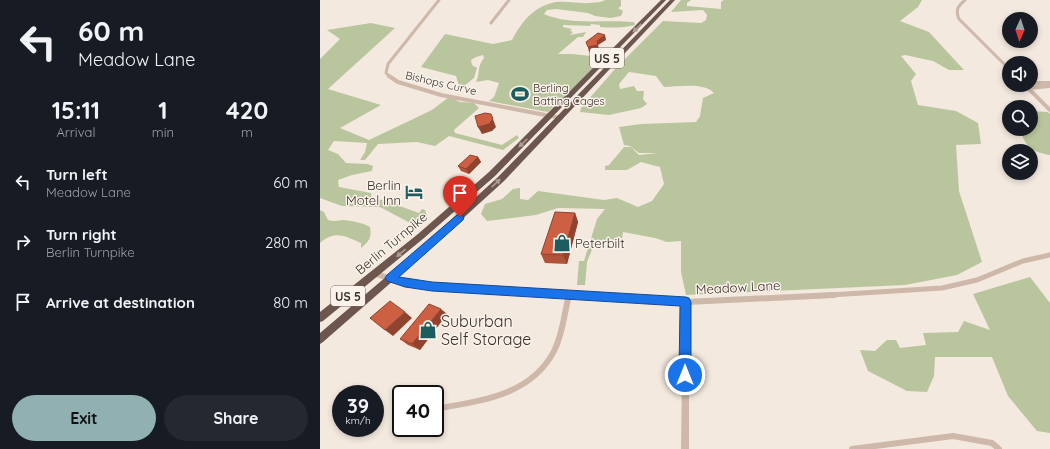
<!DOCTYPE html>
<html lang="en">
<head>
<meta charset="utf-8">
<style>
  :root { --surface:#171b24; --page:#242831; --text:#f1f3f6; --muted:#9ea1a6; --accent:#91b0b2 }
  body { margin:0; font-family:Quicksand,sans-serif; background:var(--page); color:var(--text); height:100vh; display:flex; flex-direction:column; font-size:15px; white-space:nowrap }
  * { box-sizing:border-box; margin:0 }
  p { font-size:13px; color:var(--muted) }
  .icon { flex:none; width:22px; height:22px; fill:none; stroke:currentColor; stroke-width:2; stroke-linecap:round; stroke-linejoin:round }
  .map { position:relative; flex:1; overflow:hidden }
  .details { display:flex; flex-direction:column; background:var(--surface); width:320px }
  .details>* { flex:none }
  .banner { background:#171b24; color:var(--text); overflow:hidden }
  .needle { width:26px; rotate:183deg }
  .buttons { position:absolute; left:682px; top:12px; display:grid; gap:8px }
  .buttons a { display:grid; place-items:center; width:36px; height:36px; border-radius:50%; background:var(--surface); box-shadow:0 2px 6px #0003; font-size:20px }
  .speed { position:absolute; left:12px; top:385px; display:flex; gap:8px; font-size:20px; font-weight:700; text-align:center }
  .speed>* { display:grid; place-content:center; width:52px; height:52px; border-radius:50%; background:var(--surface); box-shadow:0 2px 6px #0003; line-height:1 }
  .speed small { font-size:10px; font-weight:400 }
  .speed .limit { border:2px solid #111; border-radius:6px; background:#fff; color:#111 }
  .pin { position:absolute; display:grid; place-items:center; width:34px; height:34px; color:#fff; margin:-41px -17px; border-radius:50% 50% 50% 0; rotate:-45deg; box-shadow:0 0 4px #0007 }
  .pin .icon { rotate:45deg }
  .me { position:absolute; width:44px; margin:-22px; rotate:0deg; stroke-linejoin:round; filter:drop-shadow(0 0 3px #0008) }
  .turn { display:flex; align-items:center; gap:14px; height:84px; padding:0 12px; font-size:18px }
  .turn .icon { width:52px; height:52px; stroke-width:2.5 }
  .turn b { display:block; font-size:28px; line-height:34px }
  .eta { display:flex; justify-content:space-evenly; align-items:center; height:68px; text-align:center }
  .eta b { font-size:24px; font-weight:700; line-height:28px }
  .action { display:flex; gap:8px; margin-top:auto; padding:8px 12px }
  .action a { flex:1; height:46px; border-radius:24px; background:var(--accent); color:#111; font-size:16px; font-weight:700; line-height:46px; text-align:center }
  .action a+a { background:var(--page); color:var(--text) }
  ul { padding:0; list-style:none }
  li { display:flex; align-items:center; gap:12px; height:60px; padding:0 12px }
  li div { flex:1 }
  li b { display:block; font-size:15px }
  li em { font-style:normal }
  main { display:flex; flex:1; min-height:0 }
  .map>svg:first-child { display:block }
</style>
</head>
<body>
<main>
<section class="details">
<div class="banner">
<div class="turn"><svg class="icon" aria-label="left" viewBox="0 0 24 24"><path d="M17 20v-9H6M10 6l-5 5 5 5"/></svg><div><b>60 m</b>Meadow Lane</div></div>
</div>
<div class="eta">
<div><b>15:11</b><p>Arrival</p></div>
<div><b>1</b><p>min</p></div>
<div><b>420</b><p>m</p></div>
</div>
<ul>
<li><svg class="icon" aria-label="left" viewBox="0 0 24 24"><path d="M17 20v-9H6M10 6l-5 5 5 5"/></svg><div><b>Turn left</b><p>Meadow Lane</p></div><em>60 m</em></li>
<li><svg class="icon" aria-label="right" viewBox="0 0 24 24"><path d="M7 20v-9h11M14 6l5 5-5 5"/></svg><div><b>Turn right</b><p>Berlin Turnpike</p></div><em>280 m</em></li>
<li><svg class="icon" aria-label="arrive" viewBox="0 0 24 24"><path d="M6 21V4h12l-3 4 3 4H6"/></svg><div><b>Arrive at destination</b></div><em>80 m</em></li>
</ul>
<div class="action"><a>Exit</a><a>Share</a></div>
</section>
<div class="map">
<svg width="730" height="449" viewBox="0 0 730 449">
  <rect width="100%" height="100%" fill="#f4e9de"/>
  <path fill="#b9c59d" d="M285 0H301V6L298 8 303 11 301 16 290 18 275 16 268 13 236 9 227 10 224 14C251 26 285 19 314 22L315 25C303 28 292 28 280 27V25L271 24 270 26 243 25V27L252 29 250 31 253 32 250 35 266 32 263 37H258L238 54H252L280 57 282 60 228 112 169 101 174 97 179 83 168 80 156 82C160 74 157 66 164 58L163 55 156 57 151 60 152 65 157 68 154 78 140 89 136 76 101 67 125 34 173 44 192 40C201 23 212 8 232 3 243 0 258 4 270 3 275 2 281 3 285 0Z
    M361 0H371L367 3V6L401 9V2L404 0H602L598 7 580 21 609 32 644 70H629L613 61 585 55 581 56 596 74 591 81 598 105 636 111 658 123 661 144 636 145 639 191 662 262 637 275 585 285 366 295 361 272V241L347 242 335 238 303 232 302 240 297 245 292 239H287L283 245 273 247 267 262 265 285H257L259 261H264L277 219 285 209 238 208 216 215 167 221 161 214 165 204 182 199 193 189 200 188V199L208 200 218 191 284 200 297 198 318 207 332 201 344 184 340 167 321 162 307 170H285V166L289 165 304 147H311L319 155 338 153H319L310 146 304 145 299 127 321 124 376 122 380 116 383 98 394 93C383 82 359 87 344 87L336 76 309 72 299 84 300 89 314 86 317 91H324L323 99 327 104 321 108 289 115 260 112 261 108 295 69 343 21 381 23 386 20 387 15 383 10 351 12Z
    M51 23 75 28 8 89 61 105 20 128 49 140 112 110 129 97 140 102 154 103 159 108 134 130 135 133 182 145 197 135 199 138 183 150 129 136 115 146 97 142 58 144 45 160H40L45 152 47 143 14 141 8 150 18 154 26 163 47 164 53 166 52 171 32 175 18 180 19 187 51 193 52 199 63 200 99 213 102 209 105 210 107 216 94 225 60 207 22 206 0 198V59L20 39 7 30Z
    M711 111 728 112 730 114V155C712 152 705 147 700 129H711Z
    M0 210 4 212 8 220C14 222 18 220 24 220 33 221 43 223 50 227 52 238 49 241 41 248V243C24 236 15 230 0 243Z
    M710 277 730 303V433L717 431 688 396 672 357H615L614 376 607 392 587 391 548 371 540 350 555 351 567 340H576L580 348 606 345 603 333 638 332 644 321 670 330 653 294Z"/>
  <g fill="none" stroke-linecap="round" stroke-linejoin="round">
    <path stroke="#ceb8a9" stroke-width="3" d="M645 0C638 6 635 10 639 19L689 69
      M171 23 189 0
      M70 77 66 73 68 64 119 0"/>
    <path stroke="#ceb8a9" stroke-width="4" d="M69 76 78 82 121 95 241 118
      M711 83H730
      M705 85 730 110
      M708 88 730 86"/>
    <path stroke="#ceb8a9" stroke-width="5" d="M494 296 622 288 657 280 703 261 730 255"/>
    <path stroke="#ceb8a9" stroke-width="6" d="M366 302 514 295
      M115 409C159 401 211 396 234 351 243 334 244 314 249 295
      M532 449 633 436 672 443 679 449"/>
    <path fill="#ceb8a9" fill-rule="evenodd" d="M56 271 85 280 112 283 366 299 368 300 369 302V449H361L363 305 112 289 85 286 56 277 54 276 53 274 54 272Z"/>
    <path fill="#6c564d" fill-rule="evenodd" d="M341 0H346L175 176 104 238 3 321 0 322V312L98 234 169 172Z
      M350 0H355L184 181 106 252 3 342 0 344V333L100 248 178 177Z"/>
  </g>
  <path fill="#b0533a" d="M158 157 161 162 149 174 141 171 138 166Z
    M255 213 258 222 247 264 225 263 221 254Z
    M127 314 100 350 88 345 80 339Z"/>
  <path fill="#90432f" d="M285 35 286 40 278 45 279 49 269 52 268 47Z
    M171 114 176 127 172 131 162 134 158 127Z
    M158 157 161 162 149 174 146 169Z
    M255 213 258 222 247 264 243 255Z
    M121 309 127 314 100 350 92 344Z
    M85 312 92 318 73 336 65 330Z"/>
  <path fill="#cd6043" stroke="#90432f" d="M278 33 285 35 277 41 278 45 268 47 266 42Z
    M165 113 171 114 173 119 169 124 158 127 155 116Z
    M150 155 158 157 146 169 138 166Z
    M235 212 255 213 243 255 221 254Z
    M70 301 85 312 65 330 50 318Z
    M109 304 121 309 92 344 80 339Z"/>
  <defs><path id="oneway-solid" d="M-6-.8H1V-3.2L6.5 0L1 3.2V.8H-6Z"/></defs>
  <g fill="#ac9d94">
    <use href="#oneway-solid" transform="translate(317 28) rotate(135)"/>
    <use href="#oneway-solid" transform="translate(203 143) rotate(135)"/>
    <use href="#oneway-solid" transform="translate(176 183) rotate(-43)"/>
    <use href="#oneway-solid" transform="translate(81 253) rotate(140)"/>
  </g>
  <path fill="#1a73e8" stroke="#114b97" d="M140 214 144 217 143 220 79 277 112 282 366 297 369 298 371 302V375L369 379 365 381 361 379 359 375 360 306 112 291 85 287 67 281 65 278 67 275 137 215Z"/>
  <defs>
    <g id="stadium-bare" transform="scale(1.38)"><path d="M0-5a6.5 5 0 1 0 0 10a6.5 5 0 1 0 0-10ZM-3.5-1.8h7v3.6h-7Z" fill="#1c5d5f" stroke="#fbf3eb" stroke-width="2.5" paint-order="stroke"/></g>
    <g id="hotel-bare" transform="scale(1.38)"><path d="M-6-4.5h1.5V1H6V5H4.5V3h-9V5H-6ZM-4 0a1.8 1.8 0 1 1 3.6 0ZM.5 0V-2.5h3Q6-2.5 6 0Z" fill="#1c5d5f" stroke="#fbf3eb" stroke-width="2.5" paint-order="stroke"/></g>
    <g id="shop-bare" transform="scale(1.38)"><path d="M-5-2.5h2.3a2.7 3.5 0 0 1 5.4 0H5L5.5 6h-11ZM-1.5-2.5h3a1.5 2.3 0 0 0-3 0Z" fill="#1c5d5f" stroke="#fbf3eb" stroke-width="2.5" paint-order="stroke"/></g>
  </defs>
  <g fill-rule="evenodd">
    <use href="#stadium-bare" x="200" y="94"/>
    <use href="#hotel-bare" x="94" y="192"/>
    <use href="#shop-bare" x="242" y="243"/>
    <use href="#shop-bare" x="108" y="330"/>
  </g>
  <g text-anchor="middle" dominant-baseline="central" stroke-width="3" stroke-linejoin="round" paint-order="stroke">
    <g font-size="11" fill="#3a2e29" stroke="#fbf3eb">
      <text transform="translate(121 83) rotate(13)">Bishops Curve</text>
    </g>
    <g font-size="11" fill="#3a2e29" stroke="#fbf3eb" text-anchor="start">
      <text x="213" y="88">Berling<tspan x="213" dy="13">Batting Cages</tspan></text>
    </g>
    <g fill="#fbf3eb" stroke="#746963" stroke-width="1">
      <rect x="270" y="48" width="34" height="20" rx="3"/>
      <rect x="11" y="286" width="34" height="20" rx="3"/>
    </g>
    <g font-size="12" font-weight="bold" fill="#3a2e29">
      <text x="287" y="58">US 5</text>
      <text x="28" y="296">US 5</text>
    </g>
    <g font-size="13" fill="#3a2e29" stroke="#fbf3eb" text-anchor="end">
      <text x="81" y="185">Berlin<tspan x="81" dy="15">Motel Inn</tspan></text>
      <text x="255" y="243" text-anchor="start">Peterbilt</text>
    </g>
    <g font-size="13" fill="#3a2e29" stroke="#fbf3eb">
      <text transform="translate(71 243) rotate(-40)">Berlin Turnpike</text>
      <text transform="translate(418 287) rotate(-3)">Meadow Lane</text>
    </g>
    <g font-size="16" fill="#3a2e29" stroke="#fbf3eb" text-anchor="start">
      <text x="121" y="321">Suburban<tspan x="121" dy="18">Self Storage</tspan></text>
    </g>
  </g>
</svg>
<div class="buttons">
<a><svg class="needle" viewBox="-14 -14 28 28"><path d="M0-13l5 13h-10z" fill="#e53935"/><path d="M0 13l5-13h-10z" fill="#9ea1a6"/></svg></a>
<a><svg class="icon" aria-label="sound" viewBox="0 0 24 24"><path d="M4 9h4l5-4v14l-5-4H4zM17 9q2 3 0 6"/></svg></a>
<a><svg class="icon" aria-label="search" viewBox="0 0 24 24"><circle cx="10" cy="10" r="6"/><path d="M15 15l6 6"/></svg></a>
<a><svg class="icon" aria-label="layers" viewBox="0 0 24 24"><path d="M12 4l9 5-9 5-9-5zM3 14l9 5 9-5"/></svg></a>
</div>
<div class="speed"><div>39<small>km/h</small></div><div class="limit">40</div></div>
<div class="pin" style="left:140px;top:217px;background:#d93025"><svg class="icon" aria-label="arrive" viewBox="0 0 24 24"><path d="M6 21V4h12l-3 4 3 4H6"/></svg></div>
<svg class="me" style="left:365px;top:375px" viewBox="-20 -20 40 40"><circle r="17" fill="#1a73e8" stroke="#fff" stroke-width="3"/><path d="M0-11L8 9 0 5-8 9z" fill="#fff"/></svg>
</div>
</main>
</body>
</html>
